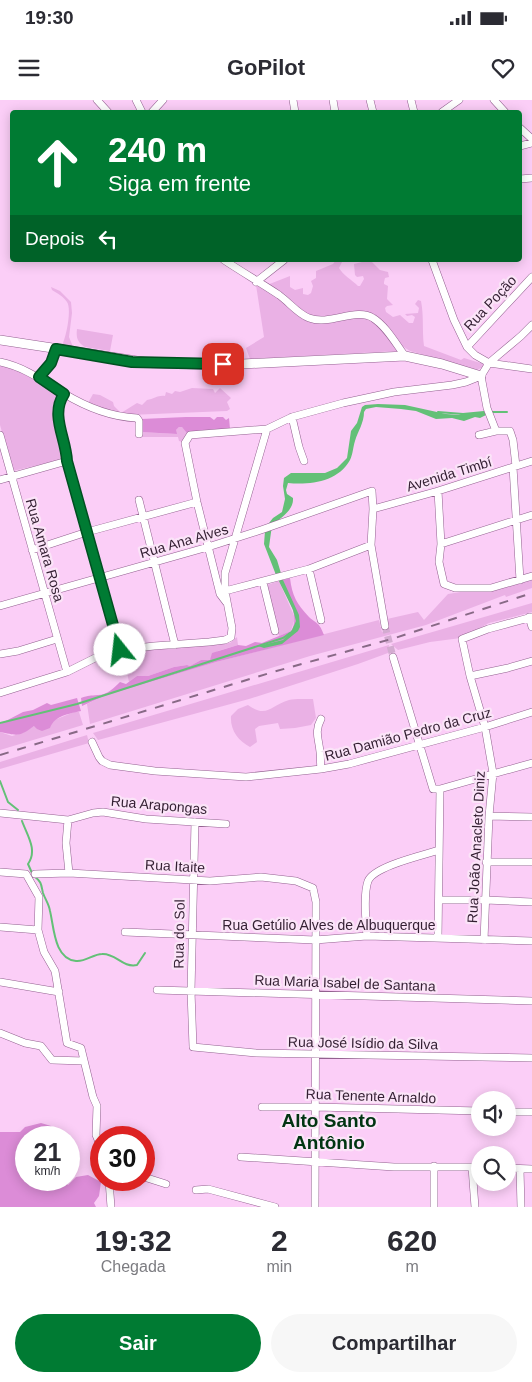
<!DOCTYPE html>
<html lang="pt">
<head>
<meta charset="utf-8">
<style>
  :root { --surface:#fff; --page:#f7f7f7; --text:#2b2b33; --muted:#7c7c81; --accent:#007b33 }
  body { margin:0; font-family:Arial,sans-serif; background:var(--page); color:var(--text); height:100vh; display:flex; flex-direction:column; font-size:19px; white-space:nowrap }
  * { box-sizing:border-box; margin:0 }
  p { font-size:16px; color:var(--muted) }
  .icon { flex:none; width:28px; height:28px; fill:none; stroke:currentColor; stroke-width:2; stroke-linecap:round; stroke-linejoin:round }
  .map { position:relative; height:1107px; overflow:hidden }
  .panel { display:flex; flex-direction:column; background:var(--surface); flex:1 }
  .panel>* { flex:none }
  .top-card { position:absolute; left:10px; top:10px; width:512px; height:152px; border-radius:5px; box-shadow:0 2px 12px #0003; background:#007b33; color:#fff; overflow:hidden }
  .fabs { position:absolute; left:471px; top:991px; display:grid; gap:10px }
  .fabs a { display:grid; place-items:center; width:45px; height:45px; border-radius:50%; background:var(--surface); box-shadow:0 2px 12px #0003; font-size:25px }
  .speed { position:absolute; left:15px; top:1026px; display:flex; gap:10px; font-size:25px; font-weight:700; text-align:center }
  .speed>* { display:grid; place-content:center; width:65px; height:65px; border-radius:50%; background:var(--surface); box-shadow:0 2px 12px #0003; line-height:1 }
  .speed small { font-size:12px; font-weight:400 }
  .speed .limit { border:8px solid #d22; background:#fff; color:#111 }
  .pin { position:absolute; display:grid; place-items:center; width:42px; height:42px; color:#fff; margin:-21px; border-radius:10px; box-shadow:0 2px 8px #0006 }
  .me { position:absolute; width:55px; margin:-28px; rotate:344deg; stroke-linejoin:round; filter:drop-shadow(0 0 4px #0008) }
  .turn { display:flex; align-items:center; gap:18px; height:105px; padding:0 15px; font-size:22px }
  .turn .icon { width:65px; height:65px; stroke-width:2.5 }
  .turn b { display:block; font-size:35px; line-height:42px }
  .then { display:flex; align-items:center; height:48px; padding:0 15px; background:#0003; gap:10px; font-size:19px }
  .eta { display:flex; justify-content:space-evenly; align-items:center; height:85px; text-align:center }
  .eta b { font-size:30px; font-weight:700; line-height:35px }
  .action { display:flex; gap:10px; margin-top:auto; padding:10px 15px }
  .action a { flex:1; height:58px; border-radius:30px; background:var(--accent); color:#fff; font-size:20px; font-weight:700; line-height:58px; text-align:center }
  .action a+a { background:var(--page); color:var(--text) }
  .status { display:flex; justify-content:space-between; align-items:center; height:35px; padding:0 25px; background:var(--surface); direction:ltr }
  .status svg { height:14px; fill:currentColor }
  header { display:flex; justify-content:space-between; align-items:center; height:65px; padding:0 15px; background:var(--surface); font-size:22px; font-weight:700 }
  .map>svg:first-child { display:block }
</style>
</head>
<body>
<div class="status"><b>19:30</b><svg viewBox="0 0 49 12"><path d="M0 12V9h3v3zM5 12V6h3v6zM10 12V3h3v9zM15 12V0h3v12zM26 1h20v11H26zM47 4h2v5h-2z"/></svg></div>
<header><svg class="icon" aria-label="menu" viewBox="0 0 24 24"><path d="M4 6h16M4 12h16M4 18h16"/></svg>GoPilot<svg class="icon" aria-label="heart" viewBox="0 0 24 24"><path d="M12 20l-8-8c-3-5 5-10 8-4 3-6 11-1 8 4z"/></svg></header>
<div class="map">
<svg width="532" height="1107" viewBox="0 0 532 1107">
  <rect width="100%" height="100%" fill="#fbcef7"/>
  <path fill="#eab1e5" d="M336 160H343L339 168C343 175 352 180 358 186H360L364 179 363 176 357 177 355 175 354 164 370 160 380 170 388 172 389 177 385 178 384 182V184L388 186 387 199 393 205 387 206 385 208 386 212 393 217 400 215 409 223H413L415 217 412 215 407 216 405 214 418 213 419 208 415 204 418 200 421 201C424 216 422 231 424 246L461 260 464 258 487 265 477 270 410 251 399 244 368 212H359L318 218 304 212 285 194 267 185 290 176V187L295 190 303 188V194L308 195 311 193 313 186 311 181 316 178V171L333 164Z
    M256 185 273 194 312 222 328 223 357 217 370 219 380 228 398 251 250 259 246 248 264 237Z
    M51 187 60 191 71 202 72 213 69 237 73 247 62 245C66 238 72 209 67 202 64 197 57 193 52 190Z
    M77 229 113 235 110 251 85 247C77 242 76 237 77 229Z
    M0 265 26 273 60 295C49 314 60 339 64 359L13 371 0 325Z
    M192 288 213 289 215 293 220 288 231 298 227 302 230 309 227 311 129 315 93 307 88 303 93 294 100 295 113 302 114 306 121 313 137 303 142 305 147 300C154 299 158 295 165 296L166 292 172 294 175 291 180 292Z
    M179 327H182L190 332 183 342 179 341 178 337H140L141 332 176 334V330Z
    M532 480V488L506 497 505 495 426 525 310 556 90 624 87 604 104 596 216 562 379 520 382 532 388 530 387 519 418 512 424 520 448 494Z
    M279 481 295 518 291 531 279 536 267 485Z
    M532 503V512L489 523 461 538 430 542 398 550 391 544Z
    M237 537 238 545 218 551 210 560H201L190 566 187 565 174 567 148 576H137L129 582 123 553 153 549 230 543Z
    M389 545 388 553 358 564 249 599 98 640 93 633Z
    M301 599H313L316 618 311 625 295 628 280 629 278 623 259 626 255 629 257 642 250 647C238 641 230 630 231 616L238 609 248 605C267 619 271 605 289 600 292 599 297 599 301 599Z
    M74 612H79L83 625 0 650V632L12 636 22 633 34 626 52 621Z
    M87 635 89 643 0 669V662Z"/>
  <path fill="#dc8cd7" d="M186 317H210L214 320 217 317H223L226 320 229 318 230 329 203 330 187 333 182 327H179L176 330 177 334 141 332V319Z
    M290 478C292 496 297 504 309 517 318 525 319 522 324 535L216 562 104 596 82 606 81 598C89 595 90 596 98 595 107 595 114 588 120 582L126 584 137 576H148L174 567 187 565 190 566 201 560H210L212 553 238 545 246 546 255 542 262 543 291 531C301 515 286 496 279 481Z
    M77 598 81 611C69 614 55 615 50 628L42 631 37 629 34 626C18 638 17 635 0 632V624L23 612 33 610 47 603 51 605Z
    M41 1023 51 1026 58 1037 26 1038V1080H63L68 1085 76 1077 88 1075 101 1082 99 1096 94 1103 96 1107H0V1032H20L25 1027Z"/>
  <path fill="#63c077" d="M378 304 405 305 446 314 459 315 463 313 484 311 486 315 480 318 475 317 464 321 452 318 436 319 416 311 401 309 376 307 366 309 364 312C364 323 358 331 355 341 353 347 353 354 350 360 338 382 310 385 288 383L286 390 287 394 293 398C294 410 281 418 272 425L269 447 277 460 283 480 299 515 300 527 298 531 282 544 264 548 258 546 283 540 292 530 296 521 293 510 276 475 264 444 265 431 269 423 273 418 282 412 285 399 283 386 284 378 291 373H325L337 368 347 358 351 331 357 323 362 307 365 305Z"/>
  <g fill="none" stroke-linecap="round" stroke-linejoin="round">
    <path stroke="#63c077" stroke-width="2" d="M438 312 463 314
      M492 312H507
      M0 623 77 604 283 538 290 533
      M0 681 8 702 18 710
      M22 721C27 735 38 750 28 764L32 773
      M35 777C42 782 41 785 43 793 45 799 49 804 50 811 54 827 54 859 76 861 86 862 93 854 102 854 116 853 122 868 137 865L145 853"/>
    <path stroke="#d3abd0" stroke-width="7" stroke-dasharray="7 3.5" stroke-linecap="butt" d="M385 526 393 557"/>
    <g stroke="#936190" stroke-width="8">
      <path id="minor" d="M97 0 108 12
        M136 0 142 12
        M293 0 295 12
        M333 0 335 12
        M370 0 373 12
        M411 0 414 12
        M494 0 505 12
        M152 12 163 0
        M442 12 459 0
        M520 28 532 39
        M520 46 532 43
        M520 79 532 78
        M224 160C242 172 261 183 279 195 289 202 298 214 309 218 330 226 356 207 373 218 386 226 396 244 405 256
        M432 160 454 220 467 247 475 255 489 263 532 269
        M256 182 284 160
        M467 247 532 177
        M0 262C24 267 42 280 63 293 86 307 110 317 137 318L139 321V334
        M481 276 487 308 496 331
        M39 277 51 263 56 249
        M64 294C50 315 66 339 67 361L120 550
        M292 317 299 347 304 361
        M0 335 67 572
        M479 335 496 331H510L513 340 516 366
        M513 367 520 480
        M0 380 67 361
        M438 391 441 444 439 462 444 484 455 488H491L532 476
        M139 400 175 545
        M373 409 438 391 532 361
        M441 444 532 415
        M32 450 87 432 197 402
        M309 469 321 520
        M263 482 275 531
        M225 491 309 469 371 445
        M226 502 220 494 197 402 185 343 190 335 267 329 292 317 343 303 394 292 452 285 466 282 481 276 489 263 521 236 532 225
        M0 506 208 447 261 430 372 391 373 409 371 445 385 526
        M529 517 532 527
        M0 554 18 551 57 539
        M393 557 433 689H440L532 663
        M470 576 508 568 532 561
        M0 593 67 572 95 558 120 550 154 546 209 542 225 540 231 537 232 528 225 491V473L267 329
        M92 642 99 657 102 661 110 665 155 671 246 677 321 669 349 664 485 627 532 612
        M321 669C320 664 321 658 320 652 319 639 314 632 321 619
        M0 713 68 720 93 713 103 712 146 719 226 724
        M489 716 532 717
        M68 720 66 743 69 773
        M195 722 191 891 193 947 256 953 532 958
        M486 762H532
        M0 772 26 774 39 797 38 830 44 852 55 871 67 943 81 948 93 997 97 1006 96 1035 101 1047
        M35 774 69 773 210 781 261 777 296 781 313 788 316 802 315 1107
        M439 800H485L532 802
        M0 827 38 830
        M125 832 315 840 367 836 532 841
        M367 836C366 821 363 795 368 781 374 766 424 755 439 750
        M438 838 440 689
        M484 840 489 716 493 673 485 627 470 576 462 539 488 529 532 517
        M0 882 59 892
        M157 890 532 901
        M0 933 25 943 41 946 52 960 84 961
        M262 1007H315L480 1011
        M508 1012H532
        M241 1057 394 1067H480
        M434 1066V1107
        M472 1067 475 1107
        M508 1068 532 1069
        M520 1069 521 1107
        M144 1077 166 1084
        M109 1080 111 1107
        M196 1090 208 1089 275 1107"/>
    </g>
    <g stroke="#936190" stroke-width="10">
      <path id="major" d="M0 240 150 263 223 265 405 256 442 264 481 276"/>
    </g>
    <use href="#minor" stroke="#fff" stroke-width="7"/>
    <use href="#major" stroke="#fff" stroke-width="9"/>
    <path stroke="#886986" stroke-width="2" stroke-dasharray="9 9" stroke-linecap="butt" d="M0 655 273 572 395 538 532 493"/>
  </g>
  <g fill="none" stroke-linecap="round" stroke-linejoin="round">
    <g stroke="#005021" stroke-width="12">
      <path id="route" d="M120 550 67 361C66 338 50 315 64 294L39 277 51 263 56 249 132 262 223 264"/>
    </g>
    <use href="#route" stroke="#007b33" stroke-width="9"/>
  </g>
  <g text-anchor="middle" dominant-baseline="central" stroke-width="4.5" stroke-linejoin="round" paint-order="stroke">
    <g font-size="14" fill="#331f32" stroke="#fbe4f8">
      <text transform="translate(490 203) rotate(-47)">Rua Poção</text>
      <text transform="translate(449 374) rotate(-17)">Avenida Timbí</text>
      <text transform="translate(184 441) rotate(-16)">Rua Ana Alves</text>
      <text transform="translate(45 450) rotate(74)">Rua Amara Rosa</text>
      <text transform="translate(408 634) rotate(-15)">Rua Damião Pedro da Cruz</text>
      <text transform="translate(159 705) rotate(5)">Rua Arapongas</text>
      <text transform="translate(476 747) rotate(-87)">Rua João Anacleto Diniz</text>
      <text transform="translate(175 766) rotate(3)">Rua Itaite</text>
      <text x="329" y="825">Rua Getúlio Alves de Albuquerque</text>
      <text transform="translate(179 834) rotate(-89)">Rua do Sol</text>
      <text transform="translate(345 883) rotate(2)">Rua Maria Isabel de Santana</text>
      <text transform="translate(363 943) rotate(1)">Rua José Isídio da Silva</text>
      <text transform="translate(371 996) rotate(2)">Rua Tenente Arnaldo</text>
    </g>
    <g font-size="19" font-weight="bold" fill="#013512" stroke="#fbe4f8">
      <text x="329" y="1020">Alto Santo<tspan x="329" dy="22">Antônio</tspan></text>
    </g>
  </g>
</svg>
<div class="fabs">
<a><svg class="icon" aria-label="sound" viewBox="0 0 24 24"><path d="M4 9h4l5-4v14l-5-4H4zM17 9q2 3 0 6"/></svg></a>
<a><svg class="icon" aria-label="search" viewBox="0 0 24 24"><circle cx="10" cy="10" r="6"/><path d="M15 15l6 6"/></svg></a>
</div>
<div class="speed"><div>21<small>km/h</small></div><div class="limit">30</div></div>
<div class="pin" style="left:223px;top:264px;background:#d93025"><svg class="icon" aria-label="arrive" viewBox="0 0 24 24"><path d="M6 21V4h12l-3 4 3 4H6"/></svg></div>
<svg class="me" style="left:120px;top:550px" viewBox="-20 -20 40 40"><circle r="19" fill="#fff"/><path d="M0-13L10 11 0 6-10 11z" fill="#007b33"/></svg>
<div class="top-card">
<div class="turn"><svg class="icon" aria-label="ahead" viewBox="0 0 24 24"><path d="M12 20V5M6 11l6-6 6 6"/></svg><div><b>240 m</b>Siga em frente</div></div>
<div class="then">Depois<svg class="icon" aria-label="left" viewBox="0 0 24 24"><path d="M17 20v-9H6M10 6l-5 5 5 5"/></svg></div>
</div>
</div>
<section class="panel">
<div class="eta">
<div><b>19:32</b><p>Chegada</p></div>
<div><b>2</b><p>min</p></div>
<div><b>620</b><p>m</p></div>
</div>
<div class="action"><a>Sair</a><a>Compartilhar</a></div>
</section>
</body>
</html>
